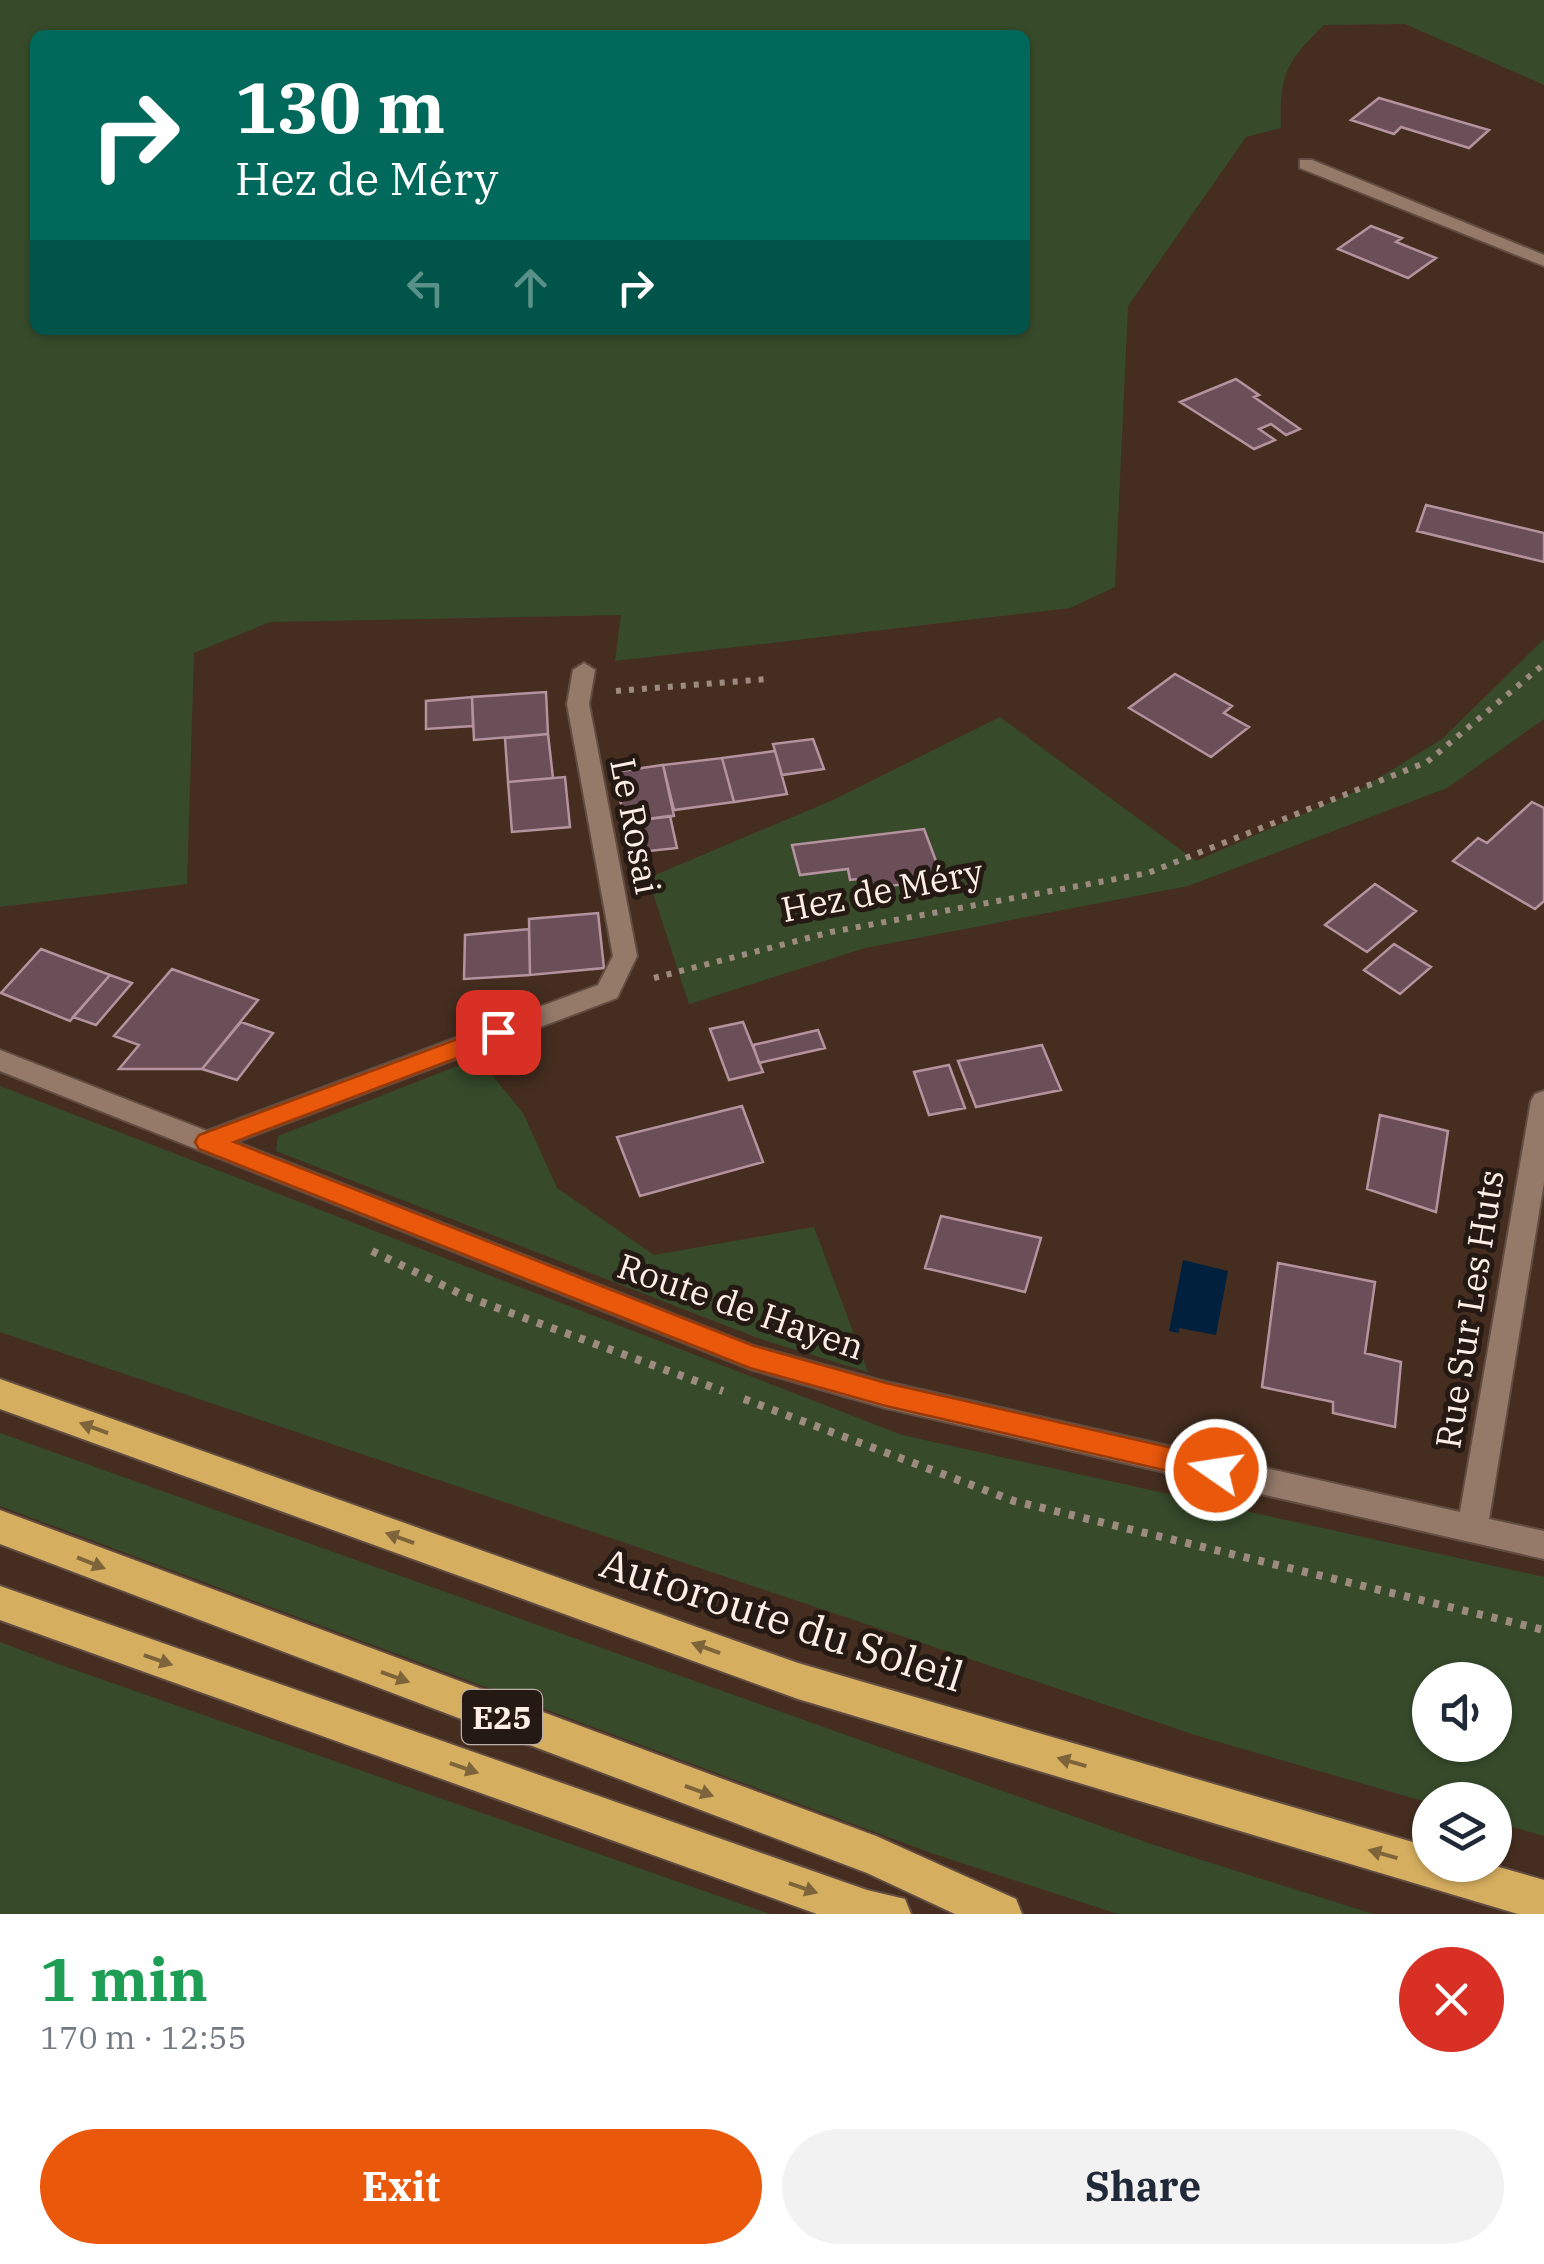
<!DOCTYPE html>
<html lang="en">
<head>
<meta charset="utf-8">
<style>
  :root { --surface:#fff; --page:#f2f2f3; --text:#1f2937; --muted:#747a83; --accent:#ea580c }
  body { margin:0; font-family:"IBM Plex Serif",serif; background:var(--page); color:var(--text); height:100vh; display:flex; flex-direction:column; font-size:38px; white-space:nowrap }
  * { box-sizing:border-box; margin:0 }
  p { font-size:32px; color:var(--muted) }
  .icon { flex:none; width:55px; height:55px; fill:none; stroke:currentColor; stroke-width:2; stroke-linecap:round; stroke-linejoin:round }
  .map { position:relative; height:1914px; overflow:hidden }
  .drawer { display:flex; flex-direction:column; background:var(--surface); flex:1 }
  .drawer>* { flex:none }
  .hud { position:absolute; left:30px; top:30px; width:1000px; height:305px; border-radius:15px; box-shadow:0 2px 8px #0004; background:#00695c; color:#fff; overflow:hidden }
  .controls { position:absolute; left:1412px; top:1662px; display:grid; gap:20px }
  .controls a { display:grid; place-items:center; width:100px; height:100px; border-radius:50%; background:var(--surface); box-shadow:0 2px 8px #0004; font-size:50px }
  .pin { position:absolute; display:grid; place-items:center; width:85px; height:85px; color:#fff; margin:-42px; border-radius:20px; box-shadow:0 5px 15px #0006 }
  .me { position:absolute; width:110px; margin:-55px; rotate:283deg; stroke-linejoin:round; filter:drop-shadow(0 0 8px #0008) }
  .turn { display:flex; align-items:center; gap:35px; height:210px; padding:0 40px; font-size:45px }
  .turn .icon { width:130px; height:130px; stroke-width:2.5 }
  .turn b { display:block; font-size:70px; line-height:85px }
  .lanes { display:flex; align-items:center; height:95px; padding:0 40px; background:#0003; justify-content:center; gap:50px; direction:ltr }
  .lanes .off { opacity:.35 }
  .round { display:grid; place-items:center; flex:none; width:105px; height:105px; border-radius:52px; background:var(--page) }
  .overview { display:flex; align-items:center; justify-content:space-between; height:170px; padding:0 40px }
  h1 { font-size:60px; font-weight:700; line-height:75px; color:#1e9e55 }
  .cta { display:flex; gap:20px; margin-top:auto; padding:20px 40px }
  .cta a { flex:1; height:115px; border-radius:60px; background:var(--accent); color:#fff; font-size:40px; font-weight:700; line-height:115px; text-align:center }
  .cta a+a { background:var(--page); color:var(--text) }
  .map>svg:first-child { display:block }
</style>
</head>
<body>
<div class="map">
<svg width="1544" height="1914" viewBox="0 0 1544 1914">
  <rect width="100%" height="100%" fill="#452e20"/>
  <path fill="#374b2b" fill-rule="evenodd" d="M0 0H1544V85L1405 24 1324 25C1286 62 1279 75 1281 128L1246 137 1128 306 1115 587 1070 608 615 661 621 615 270 622 194 653 187 884 0 907ZM35 35H1025V330H35Z
    M1544 639V719L1447 788 1188 886 865 948 689 1004 648 878 833 800 1000 717 1196 861 1361 789 1442 739Z
    M478 1058 523 1113 557 1188 654 1255 814 1227 868 1372 763 1340 276 1151 278 1136Z
    M0 1086 902 1435 1544 1577V1836L1495 1822V1800L1430 1803 1198 1736 0 1332ZM1495 1680V1745H1430V1680Z
    M0 1433 1151 1844 1373 1914H1118L931 1853 0 1506Z
    M0 1642 58 1664 770 1914H0Z"/>
  <path fill="#01203e" d="M1183 1260 1228 1271 1216 1335 1179 1328V1333L1169 1331Z"/>
  <path fill="#6a4e58" stroke="#b4939f" stroke-width="2.5" d="M1379 98 1489 130 1469 148 1401 127 1394 134 1351 120Z
    M1371 226 1402 238 1396 242 1436 258 1408 278 1338 249Z
    M1236 379 1259 395 1254 397 1300 429 1286 435 1271 424 1259 429 1275 440 1254 449 1180 402Z
    M1426 505 1544 533V562L1417 531Z
    M1175 674 1232 706 1224 713 1249 727 1211 757 1129 708Z
    M546 692 548 734 474 740 472 697Z
    M472 697 473 726 426 729V701Z
    M548 734 553 778 508 782 505 738Z
    M813 739 824 769 782 775 773 744Z
    M775 751 787 794 734 802 722 758Z
    M722 758 734 802 674 810 663 765Z
    M663 765 674 816 625 822 614 772Z
    M565 777 570 827 512 832 508 782Z
    M1532 802 1544 808V901L1535 909 1453 861 1478 838 1487 843Z
    M670 816 677 848 631 853 625 822Z
    M924 829 943 880 871 888 868 878 850 880 848 869 800 875 792 845Z
    M1375 884 1416 911 1367 952 1325 925Z
    M598 913 604 968 530 975 529 919Z
    M529 929 530 975 464 979 465 935Z
    M1394 944 1431 967 1400 994 1364 970Z
    M41 949 110 975 70 1021 1 993Z
    M172 969 258 1000 202 1069H119L139 1045 114 1036Z
    M110 975 132 983 96 1025 73 1017Z
    M241 1022 273 1033 237 1080 202 1069Z
    M743 1022 763 1072 729 1080 710 1029Z
    M818 1030 825 1048 759 1063 753 1045Z
    M1042 1045 1061 1090 976 1107 958 1061Z
    M949 1065 965 1108 929 1115 914 1072Z
    M742 1106 763 1162 640 1196 617 1137Z
    M1380 1115 1448 1131 1436 1212 1367 1189Z
    M941 1216 1041 1238 1025 1292 925 1268Z
    M1278 1263 1375 1282 1365 1353 1401 1362 1395 1427 1333 1413V1402L1262 1387Z"/>
  <g fill="none" stroke-linecap="round" stroke-linejoin="round">
    <g stroke="#624d42" stroke-width="4">
      <path id="minor" d="M1300 160H1312L1544 255V266L1300 168Z
        M584 663 595 670 589 704 637 956 617 998 236 1142 754 1346 886 1382 1460 1512 1531 1101 1535 1094 1544 1091V1182L1489 1519 1544 1531V1559L886 1408 750 1369 0 1071V1050L207 1131 598 985 613 956 567 704 573 670Z"/>
    </g>
    <g stroke="#624d42" stroke-width="4">
      <path id="highway" d="M0 1379 798 1663 1430 1847V1865H1492L1544 1880V1914H1518L798 1699 0 1409Z
        M0 1510 876 1836 1016 1899 1022 1914H955L867 1873 0 1544Z
        M0 1586 867 1890 905 1899 911 1914H817L0 1620Z"/>
    </g>
    <path stroke="#9e8b7f" stroke-width="6" stroke-dasharray="5 8" stroke-linecap="butt" d="M616 691 768 679
      M654 978 831 932 1148 873 1427 762 1544 664"/>
    <path stroke="#9e8b7f" stroke-width="8" stroke-dasharray="6 9" stroke-linecap="butt" d="M372 1251 465 1296 723 1391
      M744 1399 1014 1501 1544 1630"/>
    <use href="#minor" fill="#957a6a" fill-rule="evenodd"/>
    <use href="#highway" fill="#d6ae60" fill-rule="evenodd"/>
  </g>
  <defs><path id="oneway-solid" d="M-6-.8H1V-3.2L6.5 0L1 3.2V.8H-6Z" transform="scale(2.5)"/></defs>
  <g fill="#7d643a">
    <use href="#oneway-solid" transform="translate(94 1428) rotate(-160)"/>
    <use href="#oneway-solid" transform="translate(400 1538) rotate(-160)"/>
    <use href="#oneway-solid" transform="translate(91 1563) rotate(22)"/>
    <use href="#oneway-solid" transform="translate(706 1648) rotate(-160)"/>
    <use href="#oneway-solid" transform="translate(158 1660) rotate(19)"/>
    <use href="#oneway-solid" transform="translate(395 1677) rotate(20)"/>
    <use href="#oneway-solid" transform="translate(1072 1762) rotate(-164)"/>
    <use href="#oneway-solid" transform="translate(464 1768) rotate(19)"/>
    <use href="#oneway-solid" transform="translate(699 1791) rotate(20)"/>
    <use href="#oneway-solid" transform="translate(1383 1854) rotate(-164)"/>
    <use href="#oneway-solid" transform="translate(803 1888) rotate(19)"/>
  </g>
  <path fill="#ea580c" stroke="#983908" stroke-width="2.5" d="M498 1024 510 1032 507 1039 234 1142 754 1346 886 1383 1216 1458 1226 1461 1230 1470 1226 1479 1216 1482 886 1406 750 1368 199 1149 195 1142 199 1135Z"/>
  <g text-anchor="middle" dominant-baseline="central" stroke-width="10" stroke-linejoin="round" paint-order="stroke">
    <rect fill="#241913" stroke="#bdaea7" stroke-width="2.5" x="462" y="1690" width="80" height="54" rx="8"/>
    <g font-size="32" font-weight="bold" fill="#feeee6">
      <text x="502" y="1717">E25</text>
    </g>
    <g font-size="35" fill="#feeee6" stroke="#241913">
      <text transform="translate(636 826) rotate(79)">Le Rosai</text>
      <text transform="translate(882 890) rotate(-11)">Hez de Méry</text>
      <text transform="translate(741 1306) rotate(19)">Route de Hayen</text>
      <text transform="translate(1469 1309) rotate(-81)">Rue Sur Les Huts</text>
    </g>
    <g font-size="42" fill="#feeee6" stroke="#241913">
      <text transform="translate(782 1619) rotate(18)">Autoroute du Soleil</text>
    </g>
  </g>
</svg>
<div class="controls">
<a><svg class="icon" aria-label="sound" viewBox="0 0 24 24"><path d="M4 9h4l5-4v14l-5-4H4zM17 9q2 3 0 6"/></svg></a>
<a><svg class="icon" aria-label="layers" viewBox="0 0 24 24"><path d="M12 4l9 5-9 5-9-5zM3 14l9 5 9-5"/></svg></a>
</div>
<div class="pin" style="left:498px;top:1032px;background:#d93025"><svg class="icon" aria-label="arrive" viewBox="0 0 24 24"><path d="M6 21V4h12l-3 4 3 4H6"/></svg></div>
<svg class="me" style="left:1216px;top:1470px" viewBox="-20 -20 40 40"><circle r="17" fill="#ea580c" stroke="#fff" stroke-width="3"/><path d="M0-11L8 9 0 5-8 9z" fill="#fff"/></svg>
<div class="hud">
<div class="turn"><svg class="icon" aria-label="right" viewBox="0 0 24 24"><path d="M7 20v-9h11M14 6l5 5-5 5"/></svg><div><b>130 m</b>Hez de Méry</div></div>
<div class="lanes"><svg class="icon off" aria-label="left" viewBox="0 0 24 24"><path d="M17 20v-9H6M10 6l-5 5 5 5"/></svg><svg class="icon off" aria-label="ahead" viewBox="0 0 24 24"><path d="M12 20V5M6 11l6-6 6 6"/></svg><svg class="icon" aria-label="right" viewBox="0 0 24 24"><path d="M7 20v-9h11M14 6l5 5-5 5"/></svg></div>
</div>
</div>
<section class="drawer">
<div class="overview"><div><h1>1 min</h1><p>170 m · 12:55</p></div><a class="round" style="background:#d93025;color:#fff"><svg class="icon" aria-label="close" viewBox="0 0 24 24"><path d="M6 6l12 12M18 6L6 18"/></svg></a></div>
<div class="cta"><a>Exit</a><a>Share</a></div>
</section>
</body>
</html>
